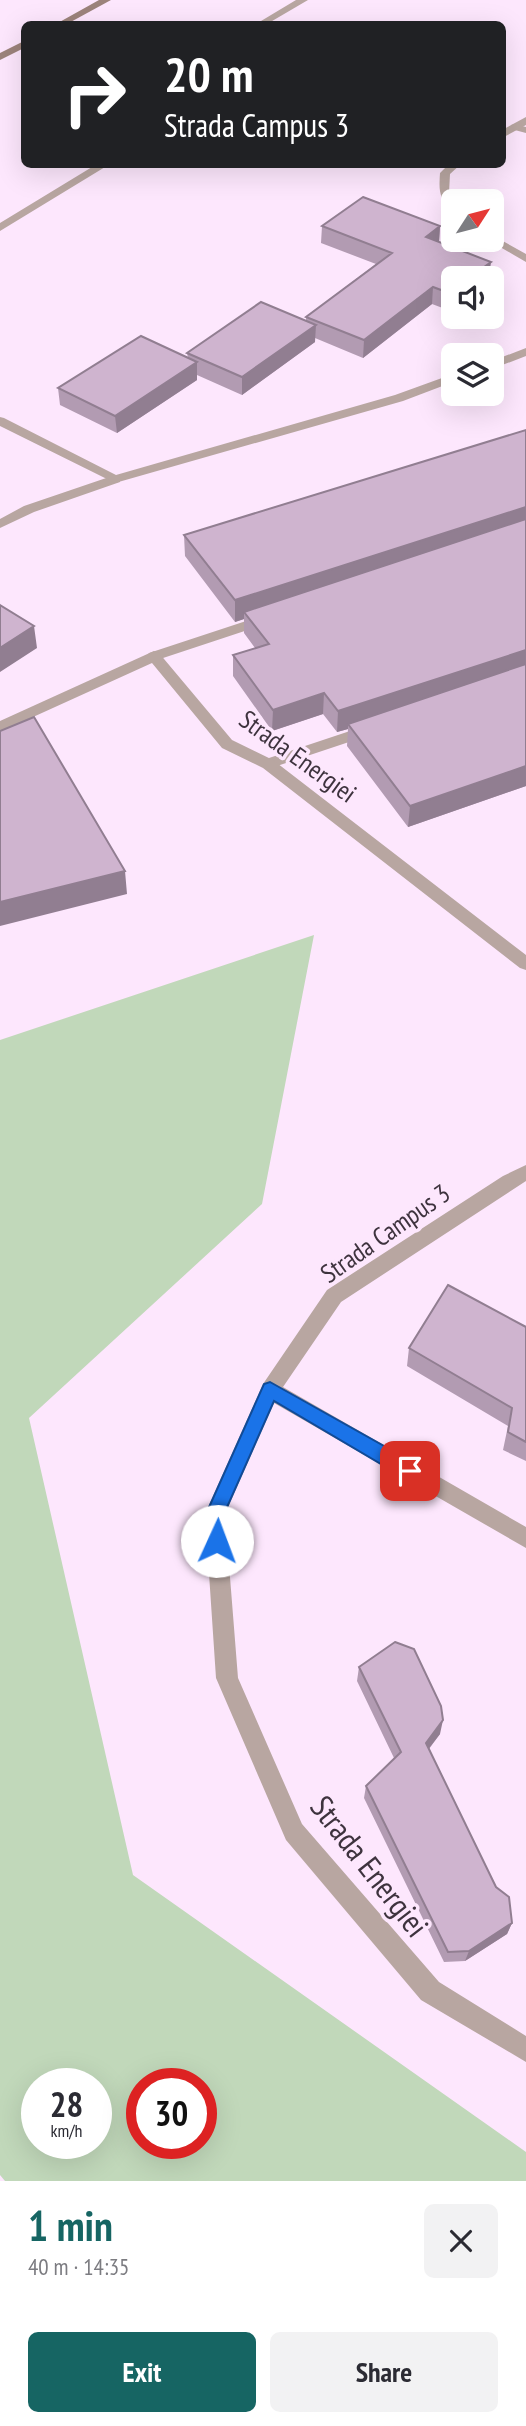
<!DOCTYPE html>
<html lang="en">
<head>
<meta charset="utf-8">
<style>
  :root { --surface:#fff; --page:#f2f2f3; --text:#2b2b33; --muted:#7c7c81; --accent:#166563 }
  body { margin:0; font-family:"PT Sans Narrow",sans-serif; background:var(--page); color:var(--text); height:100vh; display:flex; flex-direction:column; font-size:26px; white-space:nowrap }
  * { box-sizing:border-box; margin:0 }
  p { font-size:23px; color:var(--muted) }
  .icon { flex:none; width:38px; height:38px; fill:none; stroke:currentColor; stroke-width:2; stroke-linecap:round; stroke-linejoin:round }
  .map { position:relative; height:2181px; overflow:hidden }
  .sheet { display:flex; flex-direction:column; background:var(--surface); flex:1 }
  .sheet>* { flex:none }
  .top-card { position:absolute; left:21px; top:21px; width:485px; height:147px; border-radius:10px; box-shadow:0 7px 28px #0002; background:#202124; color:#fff; overflow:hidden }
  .needle { width:46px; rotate:54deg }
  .tools { position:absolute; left:441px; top:189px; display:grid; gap:14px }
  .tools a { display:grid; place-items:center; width:63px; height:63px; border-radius:10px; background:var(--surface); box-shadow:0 7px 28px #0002; font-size:35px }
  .speed { position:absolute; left:21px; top:2068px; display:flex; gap:14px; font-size:35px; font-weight:700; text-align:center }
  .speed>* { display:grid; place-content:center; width:91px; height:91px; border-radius:50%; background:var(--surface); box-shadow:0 7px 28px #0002; line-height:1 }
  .speed small { font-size:18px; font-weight:400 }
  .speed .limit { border:10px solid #d22; background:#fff; color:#111 }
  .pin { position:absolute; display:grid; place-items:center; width:60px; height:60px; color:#fff; margin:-30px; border-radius:14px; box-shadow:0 4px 10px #0006 }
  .me { position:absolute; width:77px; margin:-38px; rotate:2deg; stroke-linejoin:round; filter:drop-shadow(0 0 5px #0008) }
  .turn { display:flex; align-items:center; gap:24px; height:147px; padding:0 28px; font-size:32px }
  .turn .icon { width:91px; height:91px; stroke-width:2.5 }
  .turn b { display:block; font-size:49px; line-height:60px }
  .round { display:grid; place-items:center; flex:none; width:74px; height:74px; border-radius:10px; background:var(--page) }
  .head { display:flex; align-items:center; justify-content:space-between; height:119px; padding:0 28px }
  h1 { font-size:42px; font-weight:600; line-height:52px; color:var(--accent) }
  .cta { display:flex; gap:14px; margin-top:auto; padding:14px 28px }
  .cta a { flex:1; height:80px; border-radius:10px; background:var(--accent); color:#fff; font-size:28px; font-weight:600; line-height:80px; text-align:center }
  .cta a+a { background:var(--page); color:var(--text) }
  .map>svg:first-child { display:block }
</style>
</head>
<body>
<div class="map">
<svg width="526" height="2181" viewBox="0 0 526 2181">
  <rect width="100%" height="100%" fill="#fde7fd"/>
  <path fill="#c1d8ba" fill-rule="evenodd" d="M314 935 262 1204 29 1418 133 1875 526 2152V2181H5L0 2175V1040ZM37 2084H96V2144H37ZM142 2084H201V2144H142Z"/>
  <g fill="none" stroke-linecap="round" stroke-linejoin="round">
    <path fill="#b8a6a1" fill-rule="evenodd" d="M515 124 526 127V133L511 129V125Z
      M267 614 272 616V622L154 661 147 656 149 653Z
      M368 725 375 730 373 734 268 769 260 764 263 760Z"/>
    <path fill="#b8a6a1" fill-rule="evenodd" d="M296 0H308L267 24H256Z
      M526 117V125L502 138V130Z
      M97 164H110L0 231V223Z
      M449 164H461L450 174 449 193 456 201H453V208C438 201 439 188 440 173Z
      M492 235 526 254V262L488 240H492Z
      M115 475 120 476V482L34 512 0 528V519L24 506Z
      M154 651 159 653 232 740 273 760 526 955V970L520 968 263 768 222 748 152 663 0 732V721Z
      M526 1165V1181L341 1302 283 1387 526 1527V1548L274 1403 225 1514 238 1678 302 1824 439 1982 526 2036V2062L421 2000 286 1840 216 1678 205 1514 263 1384 327 1290 503 1176Z"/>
    <path fill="#b8a6a1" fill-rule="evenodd" d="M526 348V356L492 369V361Z
      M453 374V382L403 401 115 483 0 426V417L4 418 116 475 395 395Z"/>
    <path fill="#9c837b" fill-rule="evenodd" d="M99 0H111L67 24H56Z
      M24 41V48L0 60V53Z"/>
  </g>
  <path fill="#b29bb2" d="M322 226H440L439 242 453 278V306L448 310 432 304 363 358 315 338V342L242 395 197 375V380L117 433 60 405 58 388 188 358 187 353 306 321V317L376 264 321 243Z
    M526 430V786L408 827 347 746 348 729 337 732 323 714 272 731 233 676V655L255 648 244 633V619L235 622 185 556 184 535Z
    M526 1327V1461L503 1450 508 1426 407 1366 409 1348Z
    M359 1667 440 1734 429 1749 512 1923 507 1934 465 1961 444 1962 364 1798 366 1786 394 1758 357 1681Z"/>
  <path fill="#917e91" d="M440 226 439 243 426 237Z
    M491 262 489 278H469Z
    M433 287 432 304 363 358 364 340Z
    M453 290V306L448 310 449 293Z
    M316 325 315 342 242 395V377Z
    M197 362V380L117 433 115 416Z
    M526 507V527L244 612V619L235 622V600Z
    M34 626 37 648 0 672V648Z
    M526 650V670L348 724V729L337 732 338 711Z
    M324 693 323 714 272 731 273 710Z
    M526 766V786L408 827 410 806Z
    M125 871 127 894 0 926V902Z
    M443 1720 440 1734 423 1756 426 1743Z
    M512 1923 507 1934 465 1961 469 1951Z"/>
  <path fill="#cfb4cf" stroke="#917e91" stroke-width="2" d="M363 197 440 226 426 237 491 262 469 278H453V290L449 293 433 287 364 340 306 317 392 253 322 226Z
    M261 302 316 325 242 377 187 353Z
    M141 336 197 362 115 416 58 388Z
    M526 430V507L235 600 184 535Z
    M526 519V650L338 711 324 693 273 710 233 655 269 644 244 612Z
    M0 605 34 626 0 648Z
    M526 664V766L410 806 348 724Z
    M34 717 125 871 0 902V731Z
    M448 1285 526 1327V1442L508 1432 512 1408 409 1348Z
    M395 1642 414 1649 441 1706 443 1720 426 1743 496 1887 509 1897 512 1923 469 1951 448 1952 366 1786 401 1752 359 1667Z"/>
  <path fill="#1a73e8" stroke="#114b97" stroke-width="2" d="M270 1382 416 1464 419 1471 416 1477 410 1479 403 1477 274 1401 224 1514 226 1541 224 1548 217 1550 210 1548 206 1514 264 1384Z"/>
  <g text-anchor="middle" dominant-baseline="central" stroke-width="7" stroke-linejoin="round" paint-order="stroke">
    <g font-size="26" fill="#3e333e" stroke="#fde7fd">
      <text transform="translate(298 756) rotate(36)">Strada Energiei</text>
      <text transform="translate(385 1233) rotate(-35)">Strada Campus 3</text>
    </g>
    <g font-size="32" fill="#3e333e" stroke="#fde7fd">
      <text transform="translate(370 1866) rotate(52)">Strada Energiei</text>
    </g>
  </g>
</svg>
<div class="tools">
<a><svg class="needle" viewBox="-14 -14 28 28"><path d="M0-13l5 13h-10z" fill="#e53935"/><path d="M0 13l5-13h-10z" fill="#7c7c81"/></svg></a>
<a><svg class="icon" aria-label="sound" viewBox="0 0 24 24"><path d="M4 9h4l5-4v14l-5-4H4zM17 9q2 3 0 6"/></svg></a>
<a><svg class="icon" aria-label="layers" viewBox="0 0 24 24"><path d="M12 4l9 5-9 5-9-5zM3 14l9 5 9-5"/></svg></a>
</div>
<div class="speed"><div>28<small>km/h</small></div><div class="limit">30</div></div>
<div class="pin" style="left:410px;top:1471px;background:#d93025"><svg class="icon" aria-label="arrive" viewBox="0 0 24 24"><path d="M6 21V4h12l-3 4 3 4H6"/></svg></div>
<svg class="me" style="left:217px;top:1541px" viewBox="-20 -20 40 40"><circle r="19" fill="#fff"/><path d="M0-13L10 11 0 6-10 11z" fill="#1a73e8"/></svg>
<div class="top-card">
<div class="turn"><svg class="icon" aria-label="right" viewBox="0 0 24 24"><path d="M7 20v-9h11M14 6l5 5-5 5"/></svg><div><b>20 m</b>Strada Campus 3</div></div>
</div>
</div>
<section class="sheet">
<div class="head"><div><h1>1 min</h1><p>40 m · 14:35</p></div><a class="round"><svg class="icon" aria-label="close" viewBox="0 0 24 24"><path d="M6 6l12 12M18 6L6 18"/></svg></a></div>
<div class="cta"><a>Exit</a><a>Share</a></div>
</section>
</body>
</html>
